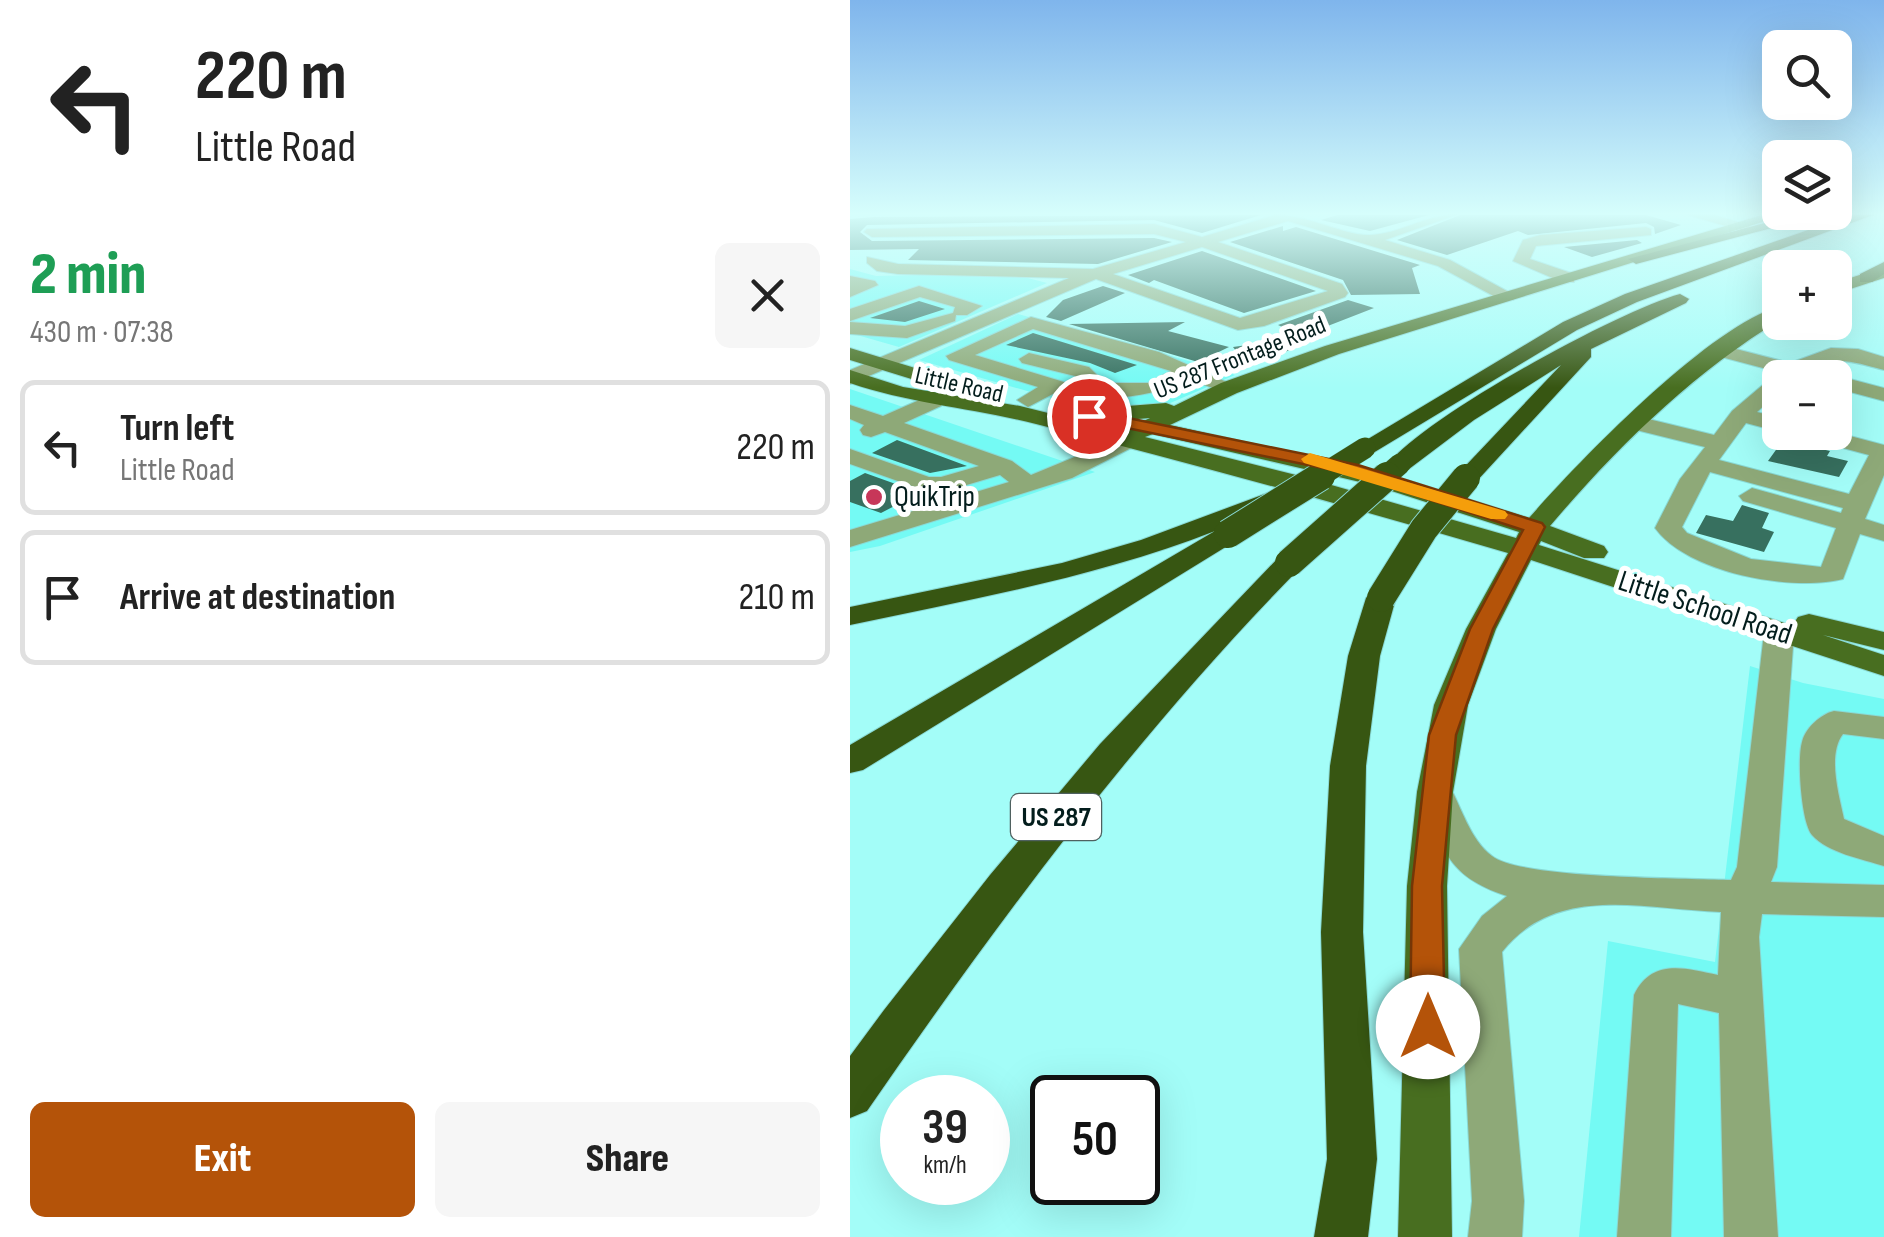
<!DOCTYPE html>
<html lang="en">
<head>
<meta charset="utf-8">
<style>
  :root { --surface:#fff; --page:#f6f6f6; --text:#222; --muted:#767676; --line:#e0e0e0; --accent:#b45309 }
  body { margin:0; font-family:"Sofia Sans Condensed",sans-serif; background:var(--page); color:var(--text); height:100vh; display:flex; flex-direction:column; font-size:38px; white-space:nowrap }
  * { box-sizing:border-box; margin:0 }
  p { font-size:32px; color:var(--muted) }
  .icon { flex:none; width:55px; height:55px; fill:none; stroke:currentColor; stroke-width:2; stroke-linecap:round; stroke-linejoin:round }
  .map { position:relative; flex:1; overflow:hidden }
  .panel { display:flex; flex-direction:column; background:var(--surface); width:850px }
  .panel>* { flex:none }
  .hud { background:#fff; color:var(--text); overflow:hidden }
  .fabs { position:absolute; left:912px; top:30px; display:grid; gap:20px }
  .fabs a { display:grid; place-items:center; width:90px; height:90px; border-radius:15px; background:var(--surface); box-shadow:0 10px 40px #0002; font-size:50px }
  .speed { position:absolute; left:30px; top:1075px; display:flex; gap:20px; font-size:50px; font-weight:700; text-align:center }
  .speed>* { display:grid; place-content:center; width:130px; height:130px; border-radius:50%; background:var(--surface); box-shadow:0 10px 40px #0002; line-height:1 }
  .speed small { font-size:25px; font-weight:400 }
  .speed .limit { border:5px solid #111; border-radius:15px; background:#fff; color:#111 }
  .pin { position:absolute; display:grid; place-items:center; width:85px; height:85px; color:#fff; margin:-42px; border:5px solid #fff; border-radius:50%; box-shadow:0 2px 10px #0007 }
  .me { position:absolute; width:110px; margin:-55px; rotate:0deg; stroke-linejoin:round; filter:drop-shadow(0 0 8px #0008) }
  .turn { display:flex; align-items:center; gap:35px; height:210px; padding:0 30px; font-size:45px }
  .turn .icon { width:130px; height:130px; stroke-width:2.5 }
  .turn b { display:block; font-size:70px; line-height:85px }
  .round { display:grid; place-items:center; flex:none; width:105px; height:105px; border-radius:15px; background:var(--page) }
  .headline { display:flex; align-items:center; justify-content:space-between; height:170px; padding:0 30px }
  h1 { font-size:60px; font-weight:800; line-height:75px; color:#1e9e55 }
  .action { display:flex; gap:20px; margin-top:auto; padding:20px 30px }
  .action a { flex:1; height:115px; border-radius:15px; background:var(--accent); color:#fff; font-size:40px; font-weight:800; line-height:115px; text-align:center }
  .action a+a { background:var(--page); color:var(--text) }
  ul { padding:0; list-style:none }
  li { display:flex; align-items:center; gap:30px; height:135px; margin:0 20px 15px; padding:0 10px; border:5px solid var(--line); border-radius:15px }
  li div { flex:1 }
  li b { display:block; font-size:38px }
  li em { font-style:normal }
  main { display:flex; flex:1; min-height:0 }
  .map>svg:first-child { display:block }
</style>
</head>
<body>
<main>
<section class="panel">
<div class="hud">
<div class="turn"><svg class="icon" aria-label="left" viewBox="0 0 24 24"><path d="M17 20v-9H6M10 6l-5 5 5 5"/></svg><div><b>220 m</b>Little Road</div></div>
</div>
<div class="headline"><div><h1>2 min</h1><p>430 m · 07:38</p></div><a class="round"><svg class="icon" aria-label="close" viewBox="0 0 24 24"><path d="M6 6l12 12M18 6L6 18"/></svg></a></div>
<ul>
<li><svg class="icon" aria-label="left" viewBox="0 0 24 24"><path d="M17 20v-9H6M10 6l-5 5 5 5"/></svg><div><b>Turn left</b><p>Little Road</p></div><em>220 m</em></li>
<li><svg class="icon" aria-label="arrive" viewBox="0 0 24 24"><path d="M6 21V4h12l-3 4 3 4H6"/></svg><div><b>Arrive at destination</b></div><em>210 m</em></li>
</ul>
<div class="action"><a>Exit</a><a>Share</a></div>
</section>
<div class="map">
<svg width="1034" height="1237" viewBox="0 0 1034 1237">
  <rect width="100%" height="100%" fill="#a3fdf8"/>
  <path fill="#74faf4" d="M0 269 26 276 158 273 197 283 49 347 0 333Z
    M168 314 368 369 385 375 311 407 243 410 69 360Z
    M0 389 245 472 30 546 0 552Z
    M900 666 953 683 1034 699V1237H729L758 941 865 962Z"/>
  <path fill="#37705f" d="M411 215 352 233 304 220 17 225 10 232 22 241 304 238 322 242 248 264 58 260 69 249 0 250V219L24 217Z
    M487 215H579L520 231 471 220Z
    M610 215H796L831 225 805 234 804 227 796 223 678 235 668 231 597 255 547 240Z
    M433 226V231L446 227 570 265 562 268 570 294 501 295 493 280 380 242Z
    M787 240 792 243 742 257 714 247Z
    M352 251 466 291 394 313 304 280 299 283 278 275Z
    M253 286 275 293 211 321 196 317 213 300Z
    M498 300 524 308 452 336 428 325Z
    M69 301 95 309 55 322 20 318Z
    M335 322 318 331 379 347 348 362 219 324Z
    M183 333 287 365 265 373 240 363 156 345Z
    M455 337 457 343 415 360 395 363 383 347Z
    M47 440 117 466 80 473 22 453Z
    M933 440 980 451 977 456 998 461 989 477 918 461Z
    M15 473 54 487 40 494 56 500 31 513 0 502V481Z
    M892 505 919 513 912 528 924 532 914 552 846 533 856 515 883 521Z"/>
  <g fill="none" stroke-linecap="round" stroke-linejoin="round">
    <g stroke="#89d9d5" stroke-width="2">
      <path id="minor" d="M425 215C459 215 496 236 520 235 549 234 574 215 606 215L535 240 600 260 666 296 663 300H651L588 266 438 221 368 242 492 284 498 293 495 297 414 326 388 330 246 279 0 384V370L219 278 48 274 27 271 17 263V257L48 264 243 269 336 242 304 234 22 237 14 232 17 229 304 224 352 237ZM352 247 478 291 390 318 263 274Z
        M838 215H865L901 226 893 231Z
        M796 227 801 229V235L686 246 680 259 724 274V282H712L663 261 673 240 690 235Z
        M0 276 25 281 28 285 0 297Z
        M69 286 132 306 117 315H106L105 321 57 338 0 334V322L55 326 103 313 105 307 70 297 0 321V309Z
        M181 317 309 352 390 388 379 394 338 379C304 396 265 402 227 394L224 389 232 383 225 376 172 363 169 359 179 353 239 367 255 383H298L321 371 183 329 125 355 214 382 218 386 178 407 167 400 188 387 99 360 96 356Z
        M867 344 940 363 981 348 1008 349 1034 357V370C1006 363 988 355 960 368L966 373 963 377 930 378V391L907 412 930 418V432L896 423 869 460 999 494 1019 455 952 437 949 432H985L1034 445V475L1015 519 1034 525V541L1010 534 993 579C942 592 837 573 805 528L830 479 855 447 778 428 775 423 778 418 786 416 864 435 882 411 928 372 860 354V346ZM860 472 993 508 991 513 902 488 889 496 893 501 986 528 971 567 901 559 837 533 832 527Z
        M985 375 1034 388V401L985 388V378H977Z
        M83 394 94 401 91 406 54 423 162 461 181 475 273 437H289L293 442 222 478 0 547V530L159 482 150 475 93 492 76 491 0 464V449L79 477H91L129 466 35 432 21 437 13 435 10 430 14 425 0 419V405L33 416Z
        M929 624 940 627 944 633 927 867 921 882 1034 885V917L912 914 909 937 928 1237H874L869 1013 828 1004 821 1237H767L784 995C802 958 834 968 868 975L871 912C793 909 706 883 652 952L674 1201 672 1237H618L622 1201 609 949 632 916 657 896C593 875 595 847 567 792L572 783 585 779 598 783C611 806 620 840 642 856 671 879 836 878 881 880L887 867 914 633 918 627Z
        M984 711 1034 717V739L993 734C977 755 989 795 994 819L1034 836V866C1012 859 978 853 962 835 951 822 947 759 952 742 955 728 971 714 984 711Z"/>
    </g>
    <g stroke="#89d9d5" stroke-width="2">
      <path id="major" d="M912 215H935L489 354 387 393 320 425 541 475 679 518C730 460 858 327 930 306V320C843 373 767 447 700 526L754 546 758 552 754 558H734L691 541 689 545 947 627 944 623 948 617 959 614 1034 632V650L973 635 1034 655V676L681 560 646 629 618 705 603 792 597 886 602 1237H548L557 886 567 792 584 705 616 629 658 553C501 507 344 464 186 424 124 408 61 404 0 383V370L53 387 170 406 278 433 281 427 300 418 239 423 228 416 239 409 316 403 324 406 371 383 475 346ZM303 434 523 485 669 532 666 538 450 476 295 437Z
        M1034 267V278L985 294V283Z
        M0 348 104 380 108 384 97 390 0 360Z"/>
    </g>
    <g stroke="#89d9d5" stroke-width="2">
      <path id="highway" d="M945 215 963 217 786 264 778 259Z
        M1001 215H1023L787 302 727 330 523 453 515 455 503 448 713 322 775 294Z
        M1034 262V274L1022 282H1010V274Z
        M830 294 839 299 836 303 741 349V357L625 483 616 485 604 478 711 365 624 420 559 469H541L538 464C576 416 768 311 830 294Z
        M420 492 433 500 429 505 374 527 387 528 391 534 387 540 13 770 0 773V745L365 531C247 577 123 599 0 625V607L212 563 291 540Z
        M439 555 453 563 449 569C286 735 149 920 17 1111L0 1118V1056L34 1010 140 875 250 744 429 557Z
        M531 589 541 592 546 598 530 656 516 766 513 932 527 1159 518 1237H464L477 1159 471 932 480 766 498 656 516 598 521 592Z"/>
    </g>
    <use href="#minor" fill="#8ea978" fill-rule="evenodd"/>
    <use href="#major" fill="#486e20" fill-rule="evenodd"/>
    <use href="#highway" fill="#375612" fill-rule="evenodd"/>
    <g stroke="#89d9d5" stroke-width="22" stroke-linecap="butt">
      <path id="highway-bridge-far1" d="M467 478 515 448
        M534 478 550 464"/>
    </g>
    <g stroke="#89d9d5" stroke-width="30" stroke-linecap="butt">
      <path id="highway-bridge" d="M378 534 471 476
        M439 563 537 476
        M531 598 574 529 616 478"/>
    </g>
    <use href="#highway-bridge-far1" stroke="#375612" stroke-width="21"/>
    <use href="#highway-bridge" stroke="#375612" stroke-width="28"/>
  </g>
  <linearGradient id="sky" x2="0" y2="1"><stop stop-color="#7fb5ec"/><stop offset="0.55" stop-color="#d6fefc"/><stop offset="1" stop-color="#d6fefc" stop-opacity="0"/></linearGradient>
  <rect width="1034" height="388" fill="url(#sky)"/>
  <path fill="#b45309" stroke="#753606" stroke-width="2.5" d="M239 410 508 465 692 523 695 527 643 629 606 735 592 886 595 1027 590 1038 578 1042 566 1038 560 1027 562 886 579 735 620 629 673 530 497 473 233 419V412Z"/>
  <path fill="#f59e0b" d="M460 453 655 511 658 515 655 519H641L454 463 451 459Z"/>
  <circle fill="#c73759" stroke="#fff" stroke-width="4" cx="24" cy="497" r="10"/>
  <g text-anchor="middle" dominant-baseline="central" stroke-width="10" stroke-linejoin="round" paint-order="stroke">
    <g font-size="25" fill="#031d1c" stroke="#fff">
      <text transform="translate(390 358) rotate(-22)">US 287 Frontage Road</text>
      <text transform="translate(109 385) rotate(13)">Little Road</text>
    </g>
    <rect fill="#fff" stroke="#4f6160" stroke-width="2.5" x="161" y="794" width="90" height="46" rx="8"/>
    <g font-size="28" font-weight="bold" fill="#031d1c">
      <text x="206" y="817">US 287</text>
    </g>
    <g font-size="30" fill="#031d1c" stroke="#fff" text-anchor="start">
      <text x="44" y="497">QuikTrip</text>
    </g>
    <g font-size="30" fill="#031d1c" stroke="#fff">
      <text transform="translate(855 608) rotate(18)">Little School Road</text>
    </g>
  </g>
</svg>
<div class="fabs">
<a><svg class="icon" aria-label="search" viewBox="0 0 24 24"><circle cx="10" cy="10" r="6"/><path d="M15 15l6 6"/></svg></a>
<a><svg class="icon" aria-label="layers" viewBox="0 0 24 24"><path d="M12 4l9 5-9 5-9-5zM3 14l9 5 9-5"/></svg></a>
<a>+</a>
<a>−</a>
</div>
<div class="speed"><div>39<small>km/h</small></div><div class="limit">50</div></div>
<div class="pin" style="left:239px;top:416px;background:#d93025"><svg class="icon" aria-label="arrive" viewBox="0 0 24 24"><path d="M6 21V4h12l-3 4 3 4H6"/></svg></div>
<svg class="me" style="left:578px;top:1027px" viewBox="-20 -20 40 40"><circle r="19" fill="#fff"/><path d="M0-13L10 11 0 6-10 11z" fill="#b45309"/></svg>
</div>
</main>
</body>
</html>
